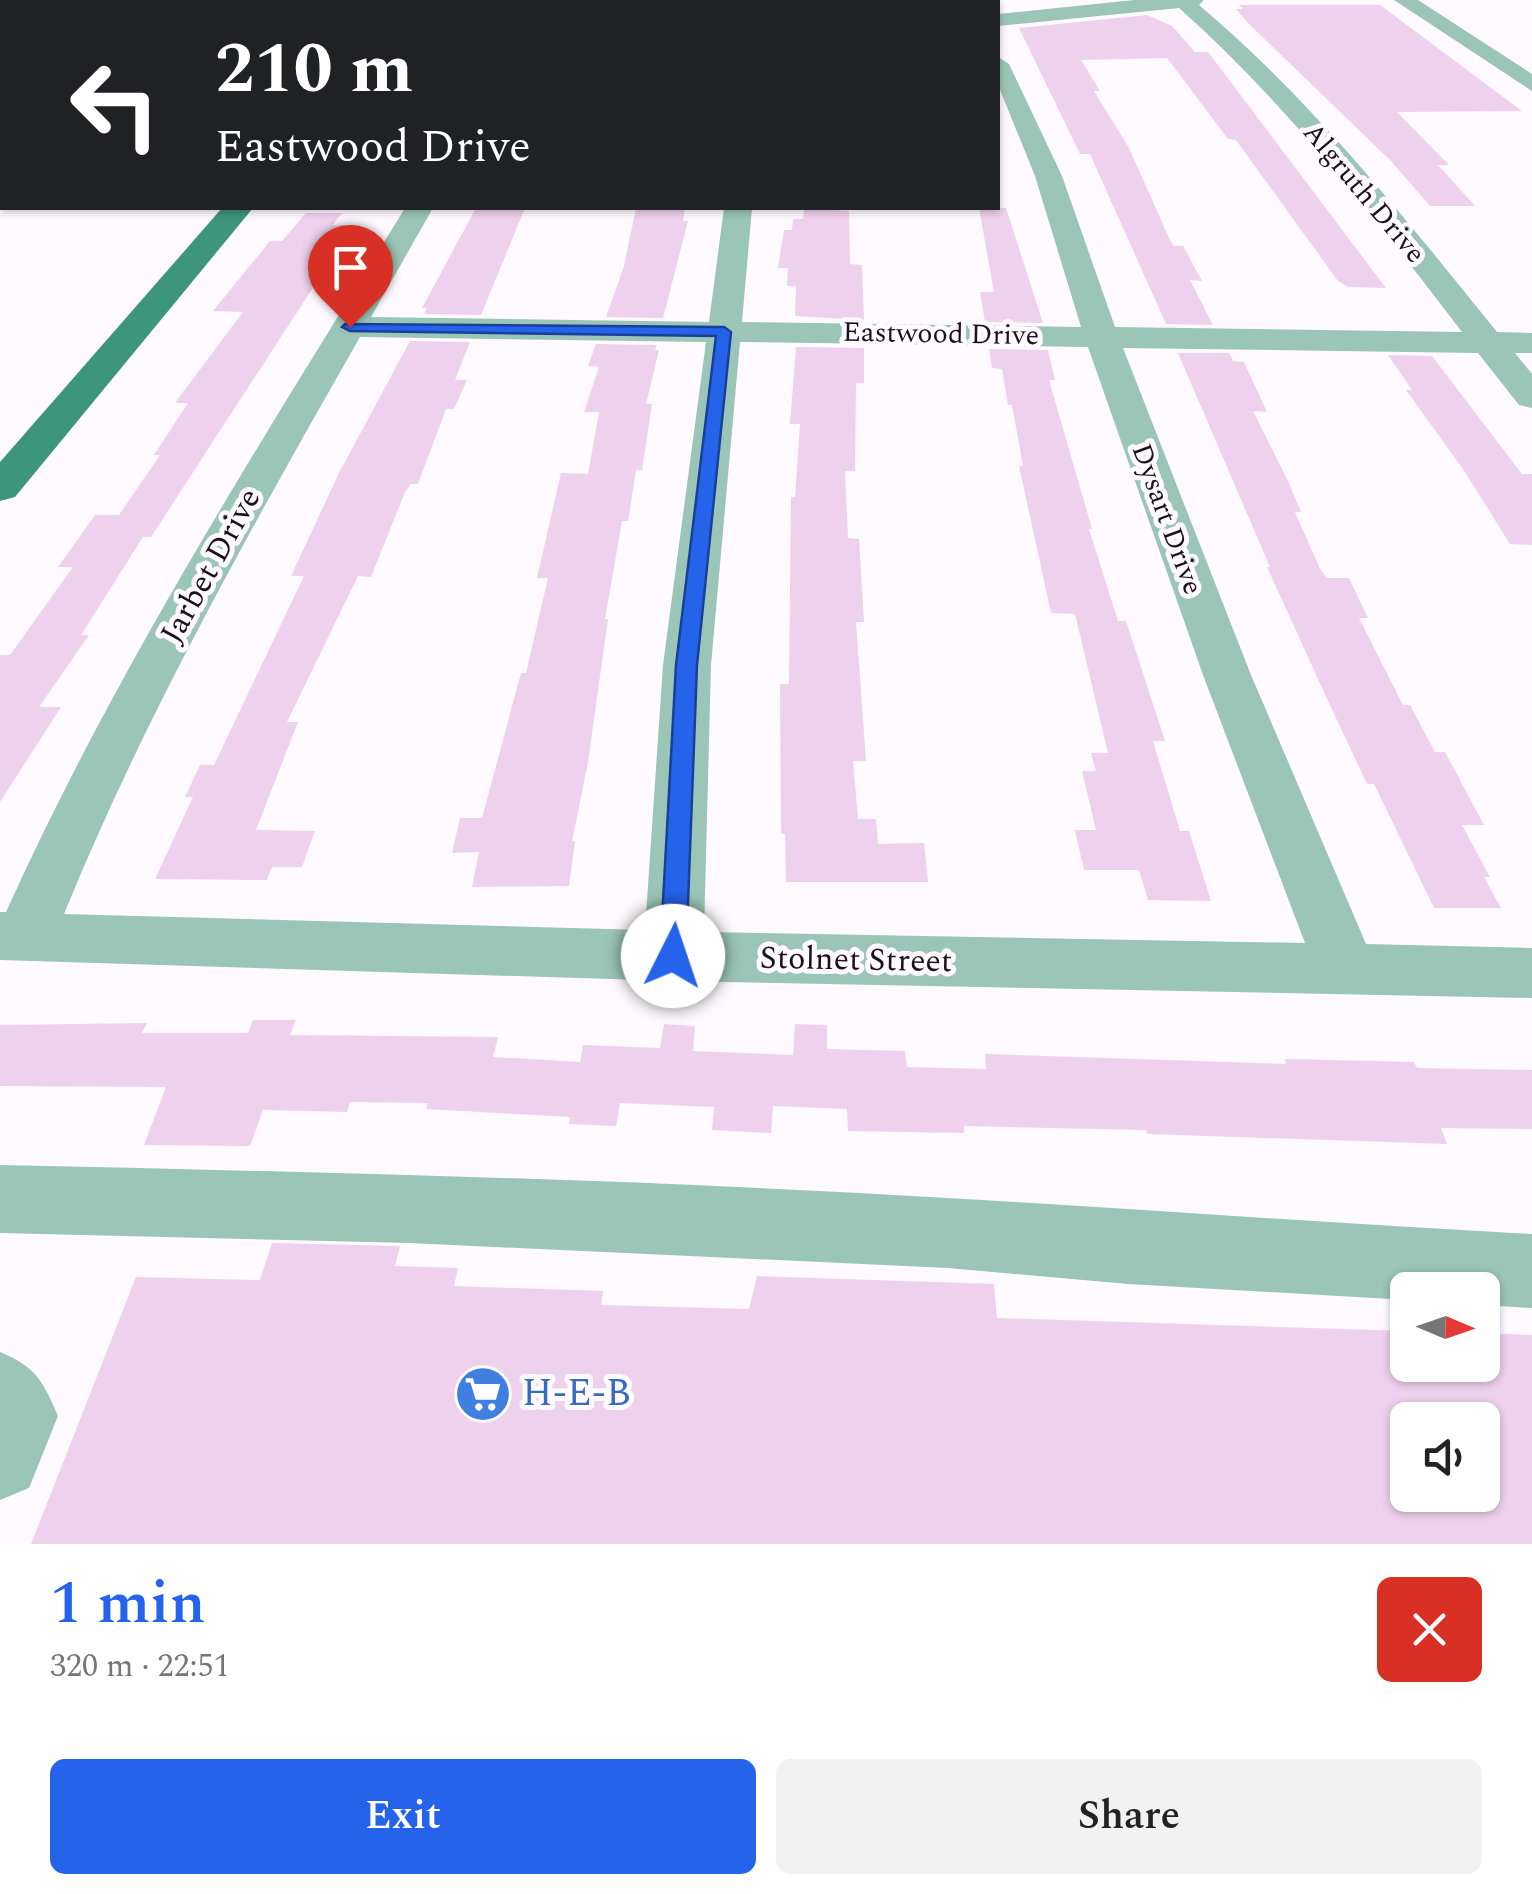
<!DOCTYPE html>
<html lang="en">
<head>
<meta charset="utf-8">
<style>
  :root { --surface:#fff; --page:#f2f2f2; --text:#222; --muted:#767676; --accent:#2563eb }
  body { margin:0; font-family:Spectral,serif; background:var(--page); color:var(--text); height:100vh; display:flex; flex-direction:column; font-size:38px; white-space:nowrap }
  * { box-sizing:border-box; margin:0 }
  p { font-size:32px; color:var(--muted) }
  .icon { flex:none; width:55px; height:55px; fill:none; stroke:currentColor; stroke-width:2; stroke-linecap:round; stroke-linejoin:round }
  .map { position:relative; height:1544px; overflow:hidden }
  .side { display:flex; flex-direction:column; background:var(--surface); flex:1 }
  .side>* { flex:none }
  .guide { position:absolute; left:0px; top:0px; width:1000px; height:210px; box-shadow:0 2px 8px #0004; background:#202124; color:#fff; overflow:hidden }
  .needle { width:65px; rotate:92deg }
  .buttons { position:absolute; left:1390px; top:1272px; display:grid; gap:20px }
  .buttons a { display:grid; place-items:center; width:110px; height:110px; border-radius:15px; background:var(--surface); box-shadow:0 2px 8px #0004; font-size:50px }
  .pin { position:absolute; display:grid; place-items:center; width:85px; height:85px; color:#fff; margin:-102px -42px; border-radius:50% 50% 50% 0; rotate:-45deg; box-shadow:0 0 10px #0007 }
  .pin .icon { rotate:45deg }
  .me { position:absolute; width:110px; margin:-55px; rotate:4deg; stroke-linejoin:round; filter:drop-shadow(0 0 8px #0008) }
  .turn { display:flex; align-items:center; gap:35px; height:210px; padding:0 50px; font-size:45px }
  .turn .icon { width:130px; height:130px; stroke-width:2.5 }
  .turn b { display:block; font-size:70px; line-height:85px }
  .round { display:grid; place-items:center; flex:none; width:105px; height:105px; border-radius:15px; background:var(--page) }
  .summary { display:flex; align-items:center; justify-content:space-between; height:170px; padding:0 50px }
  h1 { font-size:60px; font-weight:600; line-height:75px; color:var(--accent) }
  .primary-button { display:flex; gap:20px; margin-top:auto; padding:20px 50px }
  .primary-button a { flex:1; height:115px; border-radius:15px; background:var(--accent); color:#fff; font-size:40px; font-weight:600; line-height:115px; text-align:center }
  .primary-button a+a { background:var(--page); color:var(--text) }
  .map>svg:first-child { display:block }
</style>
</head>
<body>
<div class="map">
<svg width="1532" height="1544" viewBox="0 0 1532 1544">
  <rect width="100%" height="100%" fill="#fffaff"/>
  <path fill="#e6f2db" d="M478 0H859L476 2Z"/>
  <path fill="#eed1ec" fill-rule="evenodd" d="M1239 5H1380L1522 111 1397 112 1449 165H1438L1475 206H1430L1391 161 1247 22 1236 9H1243Z
    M1147 15 1172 26 1195 52H1208L1386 288 1348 287 1338 281 1236 140 1228 139 1167 58 1081 60 1100 91H1094L1129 148 1170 240 1174 246H1183L1202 281 1190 280 1213 325 1166 324 1090 154H1080L1019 28Z
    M476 208H525L481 315 424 314 427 308H422Z
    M636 208H685L683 221H688L663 318 606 317 624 266Z
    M804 208 849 211 850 264 862 265 864 320 795 316 796 286H787L788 268H778L784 230H792L793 219H803Z
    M979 208H1006L1043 323 985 322 980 292H994Z
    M306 213H342L333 225 353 226 151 537H143L81 635H89L39 707H61L0 802V655H10L73 567H58L95 515H119L160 455H154L188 403H175L243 312 213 311 270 241H282Z
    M410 341 470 342 455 380H467L454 409H446L418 484H411L405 492 371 577 358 576 287 722H298L256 830 315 831 302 867H272L267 880 155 879 193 797H185L200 765H214L304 576H291L339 473Z
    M596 344 657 345 655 350H659L646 404H652L642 470H636L628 521H622L605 619H608L588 762 572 841H575L569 886 472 887 479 852 452 853 460 818H482L521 673H526L548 578H537L561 473 588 474 599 412H584L599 367 588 366Z
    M796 347 864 348V383H856L855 471H845L848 538 859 539 864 622H856L866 761H853L858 819H876L878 844 924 843 928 882H786L785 834H781L780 684H789L791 497H795L800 424H790Z
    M989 349 1048 350 1055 380H1049L1092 529H1089L1118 621H1126L1165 741H1153L1180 831H1189L1211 901 1148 900 1139 870H1084L1075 830H1096L1082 771H1096L1091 753H1108L1075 614 1051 613 1019 466H1023L1012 405H1008L1002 369 992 368Z
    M1178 353H1229L1233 361 1244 362 1267 412 1253 411 1288 481 1301 512H1295L1320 569 1327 578H1349L1368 618H1359L1403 705H1410L1435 752H1445L1484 825H1462L1490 877H1484L1501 908H1434L1374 784H1367L1328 701 1267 567H1270Z
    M1388 355 1432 356 1522 474H1532V545L1510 544 1463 469 1406 390H1412Z
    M253 1020H296L290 1035 498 1037 493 1057 580 1062 583 1045 660 1048 664 1024 695 1026 693 1051 793 1055 795 1024 827 1025V1049L905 1051 907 1067 986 1069 985 1054 1286 1064 1285 1059 1414 1062 1417 1068 1532 1070V1129L1441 1128 1447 1144 1147 1134 1146 1130 964 1126V1133L848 1131 847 1109 773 1106 771 1133 712 1130 714 1107 620 1103 616 1126 569 1124 570 1117 426 1109 428 1103 350 1102 347 1112 263 1110 250 1146 144 1145 166 1087 0 1086V1025L147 1023 142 1033H248Z
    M272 1243 400 1246 395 1266 458 1268 454 1286 603 1291 601 1305 749 1309 757 1276 994 1284 997 1318 1408 1331V1365H1482V1333L1532 1335V1544H31L136 1277 260 1280ZM1408 1420H1482V1495H1408Z"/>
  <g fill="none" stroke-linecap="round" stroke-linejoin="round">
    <path fill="#9bc5b6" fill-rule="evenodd" d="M1134 0H1204L1199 5C1313 101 1404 217 1497 332L1532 333V353H1515L1532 374V408L1519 405 1478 353 1123 348 1251 675 1366 944 1532 948V998L673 981 0 960V912H6C117 666 264 437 405 208H433L371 317 709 322 724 208H752L742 322 1081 327 1035 176 998 85V57L1009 64 1062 176 1115 327 1462 332C1374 217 1287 104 1179 8L998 26V14ZM360 337 706 342 663 665 645 930 64 914C146 713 253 525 360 337ZM740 342 1088 347 1203 675 1305 943 704 932 711 665Z
      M1394 0H1418L1532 74V91Z
      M2 110V127L0 128V111Z
      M0 1165C316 1172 632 1179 947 1198 1142 1209 1337 1224 1532 1234V1308L1482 1305V1290H1408V1300L1128 1284 948 1268 410 1243 0 1233Z
      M0 1352C36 1367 43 1381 58 1416L29 1488 0 1500Z"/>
    <path fill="#3d957c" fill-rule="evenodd" d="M222 208H253L15 497 0 501V462Z"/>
  </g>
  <path fill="#2563eb" stroke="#184099" stroke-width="2.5" d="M345 324 724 327 731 332 697 665 686 956 682 964 673 967 664 964 660 956 676 665 716 336 350 331 342 327Z"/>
  <defs>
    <g id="supermarket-disc" transform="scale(2.875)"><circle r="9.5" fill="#3f7fe0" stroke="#fffaff"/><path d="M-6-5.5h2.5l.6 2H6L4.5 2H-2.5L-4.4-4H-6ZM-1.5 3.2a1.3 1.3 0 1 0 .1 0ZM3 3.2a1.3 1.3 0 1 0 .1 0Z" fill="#fff"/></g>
  </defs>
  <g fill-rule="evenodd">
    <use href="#supermarket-disc" x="483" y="1394"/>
  </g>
  <g text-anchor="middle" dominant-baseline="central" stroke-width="10" stroke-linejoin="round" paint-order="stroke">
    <g font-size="28" fill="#1a121a" stroke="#fffaff">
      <text transform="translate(1364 193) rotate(50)">Algruth Drive</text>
      <text transform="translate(941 334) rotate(1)">Eastwood Drive</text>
      <text transform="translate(1167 519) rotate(70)">Dysart Drive</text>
    </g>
    <g font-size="32" fill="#1a121a" stroke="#fffaff">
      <text transform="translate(211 566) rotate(-61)">Jarbet Drive</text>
      <text transform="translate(856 960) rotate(1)">Stolnet Street</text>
    </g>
    <g font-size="38" fill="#366cbe" stroke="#fffaff" text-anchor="start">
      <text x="522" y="1394">H-E-B</text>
    </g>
  </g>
</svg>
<div class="buttons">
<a><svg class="needle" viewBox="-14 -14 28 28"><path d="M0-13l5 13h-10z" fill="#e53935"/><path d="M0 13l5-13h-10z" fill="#767676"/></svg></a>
<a><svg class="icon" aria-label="sound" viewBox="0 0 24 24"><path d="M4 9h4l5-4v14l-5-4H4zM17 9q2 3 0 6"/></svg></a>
</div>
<div class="pin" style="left:350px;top:327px;background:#d93025"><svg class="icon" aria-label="arrive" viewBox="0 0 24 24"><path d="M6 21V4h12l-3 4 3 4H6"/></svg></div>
<svg class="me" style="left:673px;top:956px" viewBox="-20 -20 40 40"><circle r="19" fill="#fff"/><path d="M0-13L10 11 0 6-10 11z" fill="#2563eb"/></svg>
<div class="guide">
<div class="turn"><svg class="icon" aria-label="left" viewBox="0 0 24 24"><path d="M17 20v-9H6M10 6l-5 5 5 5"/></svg><div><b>210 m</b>Eastwood Drive</div></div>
</div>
</div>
<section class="side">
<div class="summary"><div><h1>1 min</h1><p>320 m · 22:51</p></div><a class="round" style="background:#d93025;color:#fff"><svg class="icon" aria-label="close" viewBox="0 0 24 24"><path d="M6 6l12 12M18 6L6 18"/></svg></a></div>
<div class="primary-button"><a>Exit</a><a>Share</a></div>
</section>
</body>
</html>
